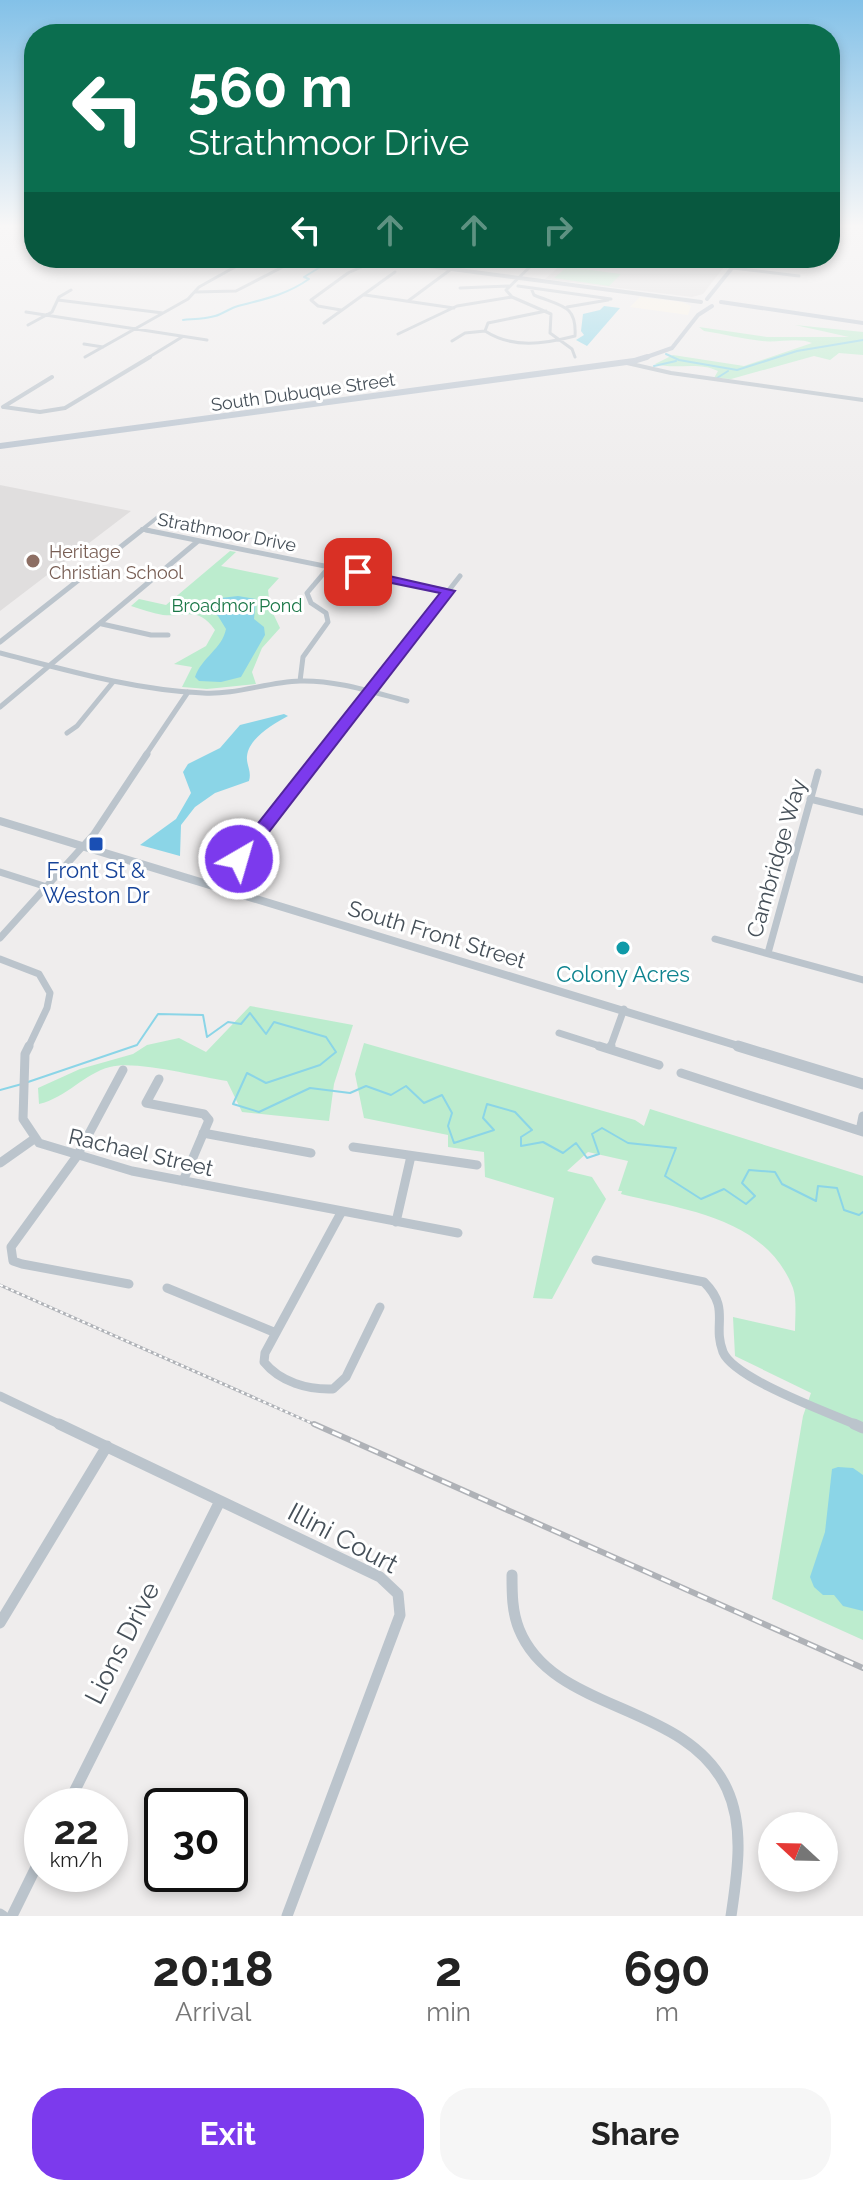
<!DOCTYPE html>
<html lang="en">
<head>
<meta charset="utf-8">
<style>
  :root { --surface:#fff; --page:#f6f6f6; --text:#222; --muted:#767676; --accent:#7c3aed }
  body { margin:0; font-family:Raleway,sans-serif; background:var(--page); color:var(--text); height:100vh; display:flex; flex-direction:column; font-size:30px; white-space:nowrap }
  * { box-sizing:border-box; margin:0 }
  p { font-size:26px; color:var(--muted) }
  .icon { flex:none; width:44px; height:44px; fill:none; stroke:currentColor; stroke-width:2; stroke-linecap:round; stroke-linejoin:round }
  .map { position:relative; height:1916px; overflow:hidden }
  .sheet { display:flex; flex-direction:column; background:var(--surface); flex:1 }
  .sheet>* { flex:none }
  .banner { position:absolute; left:24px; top:24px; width:816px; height:244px; border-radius:32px; box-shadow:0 4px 12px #0003; background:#0b6e4f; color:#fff; overflow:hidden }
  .needle { width:52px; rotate:292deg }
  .fabs { position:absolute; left:758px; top:1812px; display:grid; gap:16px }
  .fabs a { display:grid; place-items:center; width:80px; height:80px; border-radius:50%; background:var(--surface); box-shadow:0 4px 12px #0003; font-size:40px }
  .speed { position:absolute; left:24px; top:1788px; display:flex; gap:16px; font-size:40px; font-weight:700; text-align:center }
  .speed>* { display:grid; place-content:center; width:104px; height:104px; border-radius:50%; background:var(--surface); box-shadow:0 4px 12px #0003; line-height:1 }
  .speed small { font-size:20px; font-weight:400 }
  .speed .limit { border:4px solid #111; border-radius:12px; background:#fff; color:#111 }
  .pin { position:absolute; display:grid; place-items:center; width:68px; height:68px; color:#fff; margin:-34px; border-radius:16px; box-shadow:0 4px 12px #0006 }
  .me { position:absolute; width:88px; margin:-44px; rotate:38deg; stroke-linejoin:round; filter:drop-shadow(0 0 6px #0008) }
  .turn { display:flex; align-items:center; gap:28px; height:168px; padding:0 32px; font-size:36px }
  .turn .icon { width:104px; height:104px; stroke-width:2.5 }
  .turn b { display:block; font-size:56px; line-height:68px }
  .lanes { display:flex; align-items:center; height:76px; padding:0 32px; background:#0003; justify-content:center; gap:40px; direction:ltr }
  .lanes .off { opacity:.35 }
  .eta { display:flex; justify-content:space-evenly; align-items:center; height:136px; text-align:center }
  .eta b { font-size:48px; font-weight:700; line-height:56px }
  .cta { display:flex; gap:16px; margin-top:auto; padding:16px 32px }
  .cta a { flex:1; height:92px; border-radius:32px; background:var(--accent); color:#fff; font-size:32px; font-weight:700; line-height:92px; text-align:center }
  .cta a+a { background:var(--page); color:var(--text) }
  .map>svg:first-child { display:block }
</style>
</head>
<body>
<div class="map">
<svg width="863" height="1916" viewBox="0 0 863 1916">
  <rect width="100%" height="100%" fill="#efeded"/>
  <path fill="#fbf4e5" d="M640 297 682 302 691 306 688 315 630 307Z"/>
  <path fill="#e0dede" d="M564 258H731L703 294 692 297 545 279 563 263Z
    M0 485 131 511 0 611Z"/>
  <path fill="#bcecce" d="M567 267 621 274 609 286 554 278Z
    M795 325 863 332V355L839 353 830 360 814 356 731 379 714 378 718 371C698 361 676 370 655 364L673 355 744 366 812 343C798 337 778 343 762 341 743 339 724 334 704 331L699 327 767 337H849Z
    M230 551 236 552 221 566 279 578 268 590 270 607 280 628 262 648 252 672 256 684 207 689 182 687 192 667 174 664 206 646 215 630C198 606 187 617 163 615 152 613 141 609 131 606L139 599 166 605Z
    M250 1006 353 1025 334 1084 329 1121 242 1112 227 1081C198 1077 136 1060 110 1067 85 1073 66 1098 39 1104L38 1088 80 1069 133 1054 147 1045 179 1038 206 1052Z
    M364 1043 635 1120 644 1126 650 1109 863 1176V1640L772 1599 803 1416 811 1393 735 1356 733 1317 795 1331C795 1318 797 1300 793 1288 766 1218 685 1210 621 1194L622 1191H618L628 1161 588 1152 567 1171 592 1177 606 1199 552 1299 533 1298 554 1198 485 1177 484 1152 448 1147V1135L364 1118 355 1074Z"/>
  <path fill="#8bd5e7" d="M604 306 620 308 587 346 576 340 584 335 581 331 583 314 600 310Z
    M238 596 256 599 254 619 264 627 265 635 241 677 221 682 199 681 195 677C202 657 222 649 226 629L218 616 203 606 221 598Z
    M284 714 288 716C273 724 249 738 247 756 246 765 252 771 249 781L215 793 195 807 181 825 180 856 140 845 176 819 191 793 183 772 188 764 220 748 240 725Z
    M838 1467 853 1468 863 1475V1611L843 1606 834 1595H823L814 1587 810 1577 825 1532 832 1469Z"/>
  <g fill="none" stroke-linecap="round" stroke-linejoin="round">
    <path stroke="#8bd5e7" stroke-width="2" d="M183 320C193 319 205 319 215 316 223 314 230 308 238 306 265 299 286 295 309 279L304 277 335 258
      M666 354 679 360 737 370 797 351 863 340
      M654 366 676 361
      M717 378 728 371
      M28 1082 137 1045 158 1014 203 1015 207 1037 228 1022 241 1024 250 1013 266 1034 274 1022 326 1037 336 1052 320 1065 266 1083 247 1073 233 1104 259 1112 310 1088 350 1093 366 1086 391 1095 406 1086 424 1103 442 1095 452 1113 448 1126 454 1143 494 1130 483 1118 487 1104 515 1112 532 1130 521 1137V1146L543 1142 563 1153 576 1143 587 1158 599 1154 592 1134 602 1128 628 1143 676 1148 665 1176 701 1199 724 1189 746 1204 755 1196 742 1183 749 1170 775 1172 782 1184 816 1201 818 1186 837 1188 844 1210 859 1215 863 1212
      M0 1090 22 1084"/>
    <path stroke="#bbc4cc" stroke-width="3" d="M539 258 506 290 512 297 551 314 550 333 572 349 575 357
      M733 268 799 276
      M518 286 611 299
      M460 288 508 286
      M531 288 534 295C560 306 577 304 575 336 544 344 513 349 485 331L488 323 546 311
      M195 292 236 291 300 258
      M365 295 454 308
      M58 300 163 313
      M408 301 450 270
      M567 307 608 300
      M341 310 318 306 311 300 348 273 381 258
      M26 312 207 340
      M324 323 395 272
      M28 325 52 312 59 297 71 290
      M398 334 457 306 512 297
      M452 341 465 333 485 331
      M84 344 103 347
      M85 357 188 299 199 287 251 258
      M146 359 182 337"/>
    <path stroke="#bbc4cc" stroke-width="4" d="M627 363 671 373 863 400
      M3 407 52 377
      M4 407 40 412 65 408 150 357
      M142 529 155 532
      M139 532 158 517"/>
    <path stroke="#bbc4cc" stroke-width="5" d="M146 530 448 591
      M102 624 151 635H168
      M0 642 142 530
      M0 653C66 670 134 690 203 693 236 695 267 682 300 681 336 680 372 692 407 701
      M300 681 303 657 328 622 326 613 311 603 307 593 329 567
      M0 707 198 541
      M67 733 77 726 113 682
      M145 756 188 692
      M320 756 460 576"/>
    <path stroke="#bbc4cc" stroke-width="7" d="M810 799 863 812
      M0 872 47 887
      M218 887 321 754
      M0 938 94 834 147 754
      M715 939 863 980
      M768 953 818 772
      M0 959 39 974 50 993 47 1008 28 1048
      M559 1033 606 1048
      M610 1048 624 1009"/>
    <path stroke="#bbc4cc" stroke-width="9" d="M29 1046 25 1054 23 1119 39 1143 132 1171 458 1233
      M599 1046 659 1065
      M610 1049 611 1046
      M123 1070 77 1156 11 1247 13 1261 22 1264 129 1284
      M681 1073 863 1132
      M159 1079 146 1103 204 1114 209 1120 183 1181
      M860 1131 863 1116
      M203 1133 311 1153
      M353 1147 477 1165
      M0 1163 34 1139
      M342 1211 265 1353 264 1362C280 1382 308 1390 333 1389L346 1377 380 1307
      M396 1222 411 1156
      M596 1260 704 1282C731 1309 712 1324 723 1352 734 1379 830 1413 859 1426
      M167 1288 276 1333
      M0 1396 63 1426"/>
    <path stroke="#bbc4cc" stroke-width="11" d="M59 1424 380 1577 398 1594 400 1615 287 1916
      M854 1424 863 1428
      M512 1575C512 1593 512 1612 519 1629 553 1714 686 1701 727 1789 745 1828 737 1875 731 1916
      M0 1623 107 1446
      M67 1806 220 1501
      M0 1914 3 1916
      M12 1916 42 1855"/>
    <path stroke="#bbc4cc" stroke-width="4" d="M368 258 701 302"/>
    <path stroke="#bbc4cc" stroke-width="8" d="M0 821 745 1048"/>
    <path stroke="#bbc4cc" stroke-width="11" d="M738 1046 863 1084"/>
    <path stroke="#bbc5d0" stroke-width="4" d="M707 299 740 258
      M721 302 863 323
      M641 359 672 348 698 315 712 306"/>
    <path stroke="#bbc5d0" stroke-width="6" d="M0 446 634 361 647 357"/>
    <g stroke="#afb2b7" stroke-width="3">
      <path id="rail-far1" d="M0 1285 318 1426"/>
    </g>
    <g stroke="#afb2b7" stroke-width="6">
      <path id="rail" d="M314 1424 863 1668"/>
    </g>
    <use href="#rail-far1" stroke="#fff" stroke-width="2" stroke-dasharray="3" stroke-linecap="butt"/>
    <use href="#rail" stroke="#fff" stroke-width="3" stroke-dasharray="10" stroke-linecap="butt"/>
  </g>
  <linearGradient id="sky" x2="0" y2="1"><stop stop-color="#83c1e8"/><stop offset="0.46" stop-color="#f8f7f7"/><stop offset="1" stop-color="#f8f7f7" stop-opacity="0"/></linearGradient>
  <rect width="863" height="492" fill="url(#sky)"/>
  <path fill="#7c3aed" stroke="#51269a" stroke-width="2" d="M358 569 455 591 245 863H233L231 859 233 855 440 593 353 575 351 572Z"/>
  <circle fill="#8d6e63" stroke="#fff" stroke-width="3" cx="33" cy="561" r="8"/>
  <rect fill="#1a4fb4" stroke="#fff" stroke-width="3" x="88" y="836" width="16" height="16" rx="4"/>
  <circle fill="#0f9aa8" stroke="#fff" stroke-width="3" cx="623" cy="948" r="8"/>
  <g text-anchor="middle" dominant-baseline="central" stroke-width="6" stroke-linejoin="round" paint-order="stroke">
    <g font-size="18" fill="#465059" stroke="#fff">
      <text transform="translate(303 392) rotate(-8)">South Dubuque Street</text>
      <text transform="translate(227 532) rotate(11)">Strathmoor Drive</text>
    </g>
    <g font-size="18" fill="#785e54" stroke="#fff" text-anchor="start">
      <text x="49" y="551">Heritage<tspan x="49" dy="21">Christian School</tspan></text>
    </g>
    <g font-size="18" fill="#1a7747" stroke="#fff">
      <text x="237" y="605">Broadmor Pond</text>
    </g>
    <g font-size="22" fill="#465059" stroke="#fff">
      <text transform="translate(776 858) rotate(-74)">Cambridge Way</text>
      <text transform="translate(437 934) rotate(17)">South Front Street</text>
      <text transform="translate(141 1152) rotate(13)">Rachael Street</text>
    </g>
    <g font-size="22" fill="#164399" stroke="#fff">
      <text x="96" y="870">Front St &amp;<tspan x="96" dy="25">Weston Dr</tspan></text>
    </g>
    <g font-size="22" fill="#0d838f" stroke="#fff">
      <text x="623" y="974">Colony Acres</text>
    </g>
    <g font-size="26" fill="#465059" stroke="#fff">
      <text transform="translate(343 1538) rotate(28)">Illini Court</text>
      <text transform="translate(122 1643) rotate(-63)">Lions Drive</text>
    </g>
  </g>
</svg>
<div class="fabs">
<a><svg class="needle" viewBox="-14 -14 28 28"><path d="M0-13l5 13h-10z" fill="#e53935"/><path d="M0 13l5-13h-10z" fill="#767676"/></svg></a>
</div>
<div class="speed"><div>22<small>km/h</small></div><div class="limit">30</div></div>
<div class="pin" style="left:358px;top:572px;background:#d93025"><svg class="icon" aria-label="arrive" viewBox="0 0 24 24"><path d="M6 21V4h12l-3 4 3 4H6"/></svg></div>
<svg class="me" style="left:239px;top:859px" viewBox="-20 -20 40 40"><circle r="17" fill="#7c3aed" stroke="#fff" stroke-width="3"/><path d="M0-11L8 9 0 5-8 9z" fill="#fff"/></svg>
<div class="banner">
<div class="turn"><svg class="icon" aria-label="left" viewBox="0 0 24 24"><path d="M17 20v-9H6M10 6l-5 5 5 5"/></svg><div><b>560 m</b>Strathmoor Drive</div></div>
<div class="lanes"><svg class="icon" aria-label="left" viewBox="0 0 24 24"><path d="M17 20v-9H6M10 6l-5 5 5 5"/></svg><svg class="icon off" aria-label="ahead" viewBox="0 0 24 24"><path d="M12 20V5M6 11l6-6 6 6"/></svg><svg class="icon off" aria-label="ahead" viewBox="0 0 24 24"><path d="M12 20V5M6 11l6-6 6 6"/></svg><svg class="icon off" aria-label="right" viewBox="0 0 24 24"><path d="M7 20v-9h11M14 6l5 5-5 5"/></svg></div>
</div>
</div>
<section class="sheet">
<div class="eta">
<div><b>20:18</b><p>Arrival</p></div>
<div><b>2</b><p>min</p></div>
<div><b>690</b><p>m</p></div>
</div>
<div class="cta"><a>Exit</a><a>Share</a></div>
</section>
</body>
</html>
